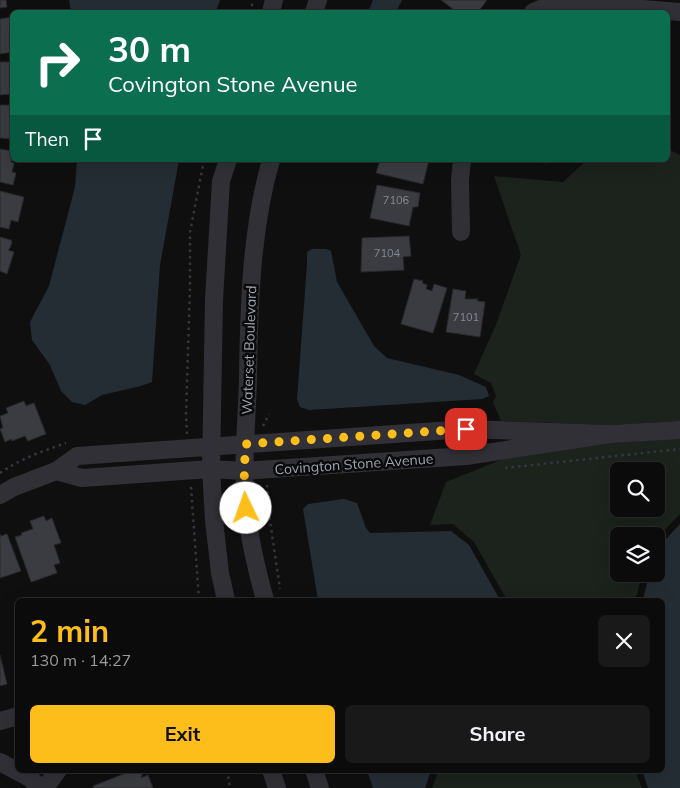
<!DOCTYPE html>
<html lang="en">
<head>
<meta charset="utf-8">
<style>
  :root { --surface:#0b0b0c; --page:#19191a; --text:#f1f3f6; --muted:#9a9b9d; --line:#2b2b2d; --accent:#fdbd1a }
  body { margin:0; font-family:Mulish,sans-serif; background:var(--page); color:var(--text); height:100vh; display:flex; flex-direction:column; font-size:19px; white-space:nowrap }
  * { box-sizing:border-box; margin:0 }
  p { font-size:16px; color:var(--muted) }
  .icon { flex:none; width:28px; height:28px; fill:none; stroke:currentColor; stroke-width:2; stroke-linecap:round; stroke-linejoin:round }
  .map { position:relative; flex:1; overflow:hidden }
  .side { position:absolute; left:15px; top:598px; width:650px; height:175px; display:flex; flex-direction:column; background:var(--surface); border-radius:8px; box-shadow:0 5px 20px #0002,0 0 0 1px var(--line) }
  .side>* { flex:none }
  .top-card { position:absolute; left:10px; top:10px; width:660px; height:152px; border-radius:8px; box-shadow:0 5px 20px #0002,0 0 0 1px var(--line); background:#0b6e4f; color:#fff; overflow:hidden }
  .fabs { position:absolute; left:610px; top:462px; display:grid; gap:10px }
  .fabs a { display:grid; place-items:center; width:55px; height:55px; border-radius:8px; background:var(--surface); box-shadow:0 5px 20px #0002,0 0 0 1px var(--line); font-size:25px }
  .pin { position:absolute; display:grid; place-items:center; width:42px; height:42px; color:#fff; margin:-21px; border-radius:10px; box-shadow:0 2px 8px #0006 }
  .me { position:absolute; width:55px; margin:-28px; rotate:357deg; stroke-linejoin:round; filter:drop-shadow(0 0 4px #0008) }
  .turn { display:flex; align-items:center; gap:18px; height:105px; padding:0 15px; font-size:22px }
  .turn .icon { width:65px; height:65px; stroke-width:2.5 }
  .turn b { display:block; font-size:35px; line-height:42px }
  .then { display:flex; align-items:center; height:48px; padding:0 15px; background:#0003; gap:10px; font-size:19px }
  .round { display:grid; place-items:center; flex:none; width:52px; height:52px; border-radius:8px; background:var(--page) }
  .headline { display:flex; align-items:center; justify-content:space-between; height:85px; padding:0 15px }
  h1 { font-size:30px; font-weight:700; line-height:38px; color:var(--accent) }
  .action { display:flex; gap:10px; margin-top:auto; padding:10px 15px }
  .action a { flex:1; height:58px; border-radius:8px; background:var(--accent); color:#111; font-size:20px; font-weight:700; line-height:58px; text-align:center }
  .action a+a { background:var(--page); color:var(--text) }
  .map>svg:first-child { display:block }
</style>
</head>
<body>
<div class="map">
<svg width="680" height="788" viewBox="0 0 680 788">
  <rect width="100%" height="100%" fill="#0f0f10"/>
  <path fill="#1b231c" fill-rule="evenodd" d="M668 149 680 155V421L610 425 501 421 493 402 496 396 491 383 474 374 495 327 521 255 494 176 563 182 587 160H668Z
    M680 438V514L656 539V536H619V574H642L637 594 634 600H507L474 542 453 524 430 525 446 482 503 459 612 443ZM619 471H656V509H619Z
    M439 770H635L642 788H432Z"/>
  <path fill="#252d34" d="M69 0H220L216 12H71Z
    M373 0H402L396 12H370L369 10Z
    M77 160H179L160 265 152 382 141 386 102 395 85 405 72 402 61 391 50 365 32 340 30 322 49 286 75 187Z
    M312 249H326L331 251 337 282 374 346 387 358 459 375 486 387 489 396 482 399 309 410 300 407 297 399 307 264V252Z
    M344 499 357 503 366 528 370 533 451 531 469 545 500 600H318L303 509 308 504Z
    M680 524V788H648L642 770H662V600H643L649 574H656L657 549Z
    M367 770H431L425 788H373Z"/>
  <path fill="#3b3c41" stroke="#29292d" d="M0 0H6L7 7 0 8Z
    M441 0H487L479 11 481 12H457Z
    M12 17V52L0 54V19Z
    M0 62H12V94L0 95Z
    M0 105H12V139L0 138Z
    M0 149 12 151 11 162 14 163 12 172 16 173 13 185 0 182Z
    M380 160H429L423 184 376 173Z
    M518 160H547V163Z
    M377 185 420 193 418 207H413L409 226 370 218Z
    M0 191 24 197 18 222 11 220 9 229 0 227Z
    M409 236 411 256 403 257 404 270 361 272 362 238Z
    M0 237 11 240 12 242 10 248 8 250 14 252 7 274 0 271Z
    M414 279 423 281 422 283 427 285 426 289 432 291 434 284 447 288 433 333 401 324Z
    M453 289 466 291 465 299H478L477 301 485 302 480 337 446 332Z
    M24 401 26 406 34 403 46 434 28 441 25 436 12 441 11 439 5 442 0 429 3 428 0 416 8 413 6 408Z
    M44 516 46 521 52 518 61 543 54 545 60 563 54 565 57 573 31 582 15 537 22 535 21 533 33 529 30 521Z
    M0 534 1 536 7 534 21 571 0 578Z
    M0 655 7 684 0 686Z
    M134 770H140L142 775 141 778 148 775 153 788H94L93 786Z"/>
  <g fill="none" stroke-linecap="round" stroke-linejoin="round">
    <path stroke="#36373d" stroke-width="2.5" stroke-dasharray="2.5 4" stroke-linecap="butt" d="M249 12 254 0
      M263 426 269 414
      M187 434 186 414 190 288V232L204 160
      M505 468 680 449
      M0 473C20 459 43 451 66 443
      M267 485 269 514 280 589
      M191 487 199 600
      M227 770 230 788"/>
    <path stroke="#303036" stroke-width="18" d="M271 12 274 0
      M314 12 318 0
      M533 12 548 6 569 3 680 12
      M461 232 460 180 462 160
      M611 434 466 429 77 456 56 471 82 478 211 469 244 471 466 456 611 434 680 430
      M0 495 14 487 56 471
      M226 600 220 573 214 520 211 469 214 300 221 181 228 160
      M265 600C257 571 249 537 246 507 242 465 247 420 248 378 249 306 251 229 271 160
      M0 721 18 716
      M0 762 30 778 40 788
      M271 770 277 788
      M314 770 320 788
      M45 788 58 770"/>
  </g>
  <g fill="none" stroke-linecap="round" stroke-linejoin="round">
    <path stroke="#fdbd1a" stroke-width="9" stroke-dasharray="0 16.2" d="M246 508 244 471 246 444 466 429"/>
  </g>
  <g text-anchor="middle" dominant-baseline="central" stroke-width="5" stroke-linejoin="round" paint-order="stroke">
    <g font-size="11" fill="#868a96">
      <text x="396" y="200">7106</text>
      <text x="387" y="253">7104</text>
      <text x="466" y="317">7101</text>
    </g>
    <g font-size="14" fill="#9fa4b2" stroke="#0a0a0b">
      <text transform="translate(249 350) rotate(-88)">Waterset Boulevard</text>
      <text transform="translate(354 464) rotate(-4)">Covington Stone Avenue</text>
    </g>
  </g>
</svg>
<div class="fabs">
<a><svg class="icon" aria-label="search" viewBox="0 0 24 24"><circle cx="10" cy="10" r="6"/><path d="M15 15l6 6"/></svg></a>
<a><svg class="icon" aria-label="layers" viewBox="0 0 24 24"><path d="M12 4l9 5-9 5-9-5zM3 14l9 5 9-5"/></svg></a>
</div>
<div class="pin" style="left:466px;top:429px;background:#d93025"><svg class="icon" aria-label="arrive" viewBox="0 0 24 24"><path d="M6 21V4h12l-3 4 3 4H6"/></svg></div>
<svg class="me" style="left:246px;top:508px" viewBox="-20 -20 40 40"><circle r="19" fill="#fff"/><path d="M0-13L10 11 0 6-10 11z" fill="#fdbd1a"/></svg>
<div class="top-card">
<div class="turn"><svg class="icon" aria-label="right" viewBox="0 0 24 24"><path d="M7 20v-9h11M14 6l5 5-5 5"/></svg><div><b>30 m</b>Covington Stone Avenue</div></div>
<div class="then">Then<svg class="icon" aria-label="arrive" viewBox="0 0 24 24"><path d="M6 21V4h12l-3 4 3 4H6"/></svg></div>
</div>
<section class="side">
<div class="headline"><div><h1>2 min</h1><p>130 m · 14:27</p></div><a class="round"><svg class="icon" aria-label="close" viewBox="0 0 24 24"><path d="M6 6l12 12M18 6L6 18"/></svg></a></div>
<div class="action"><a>Exit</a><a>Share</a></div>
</section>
</div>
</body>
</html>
